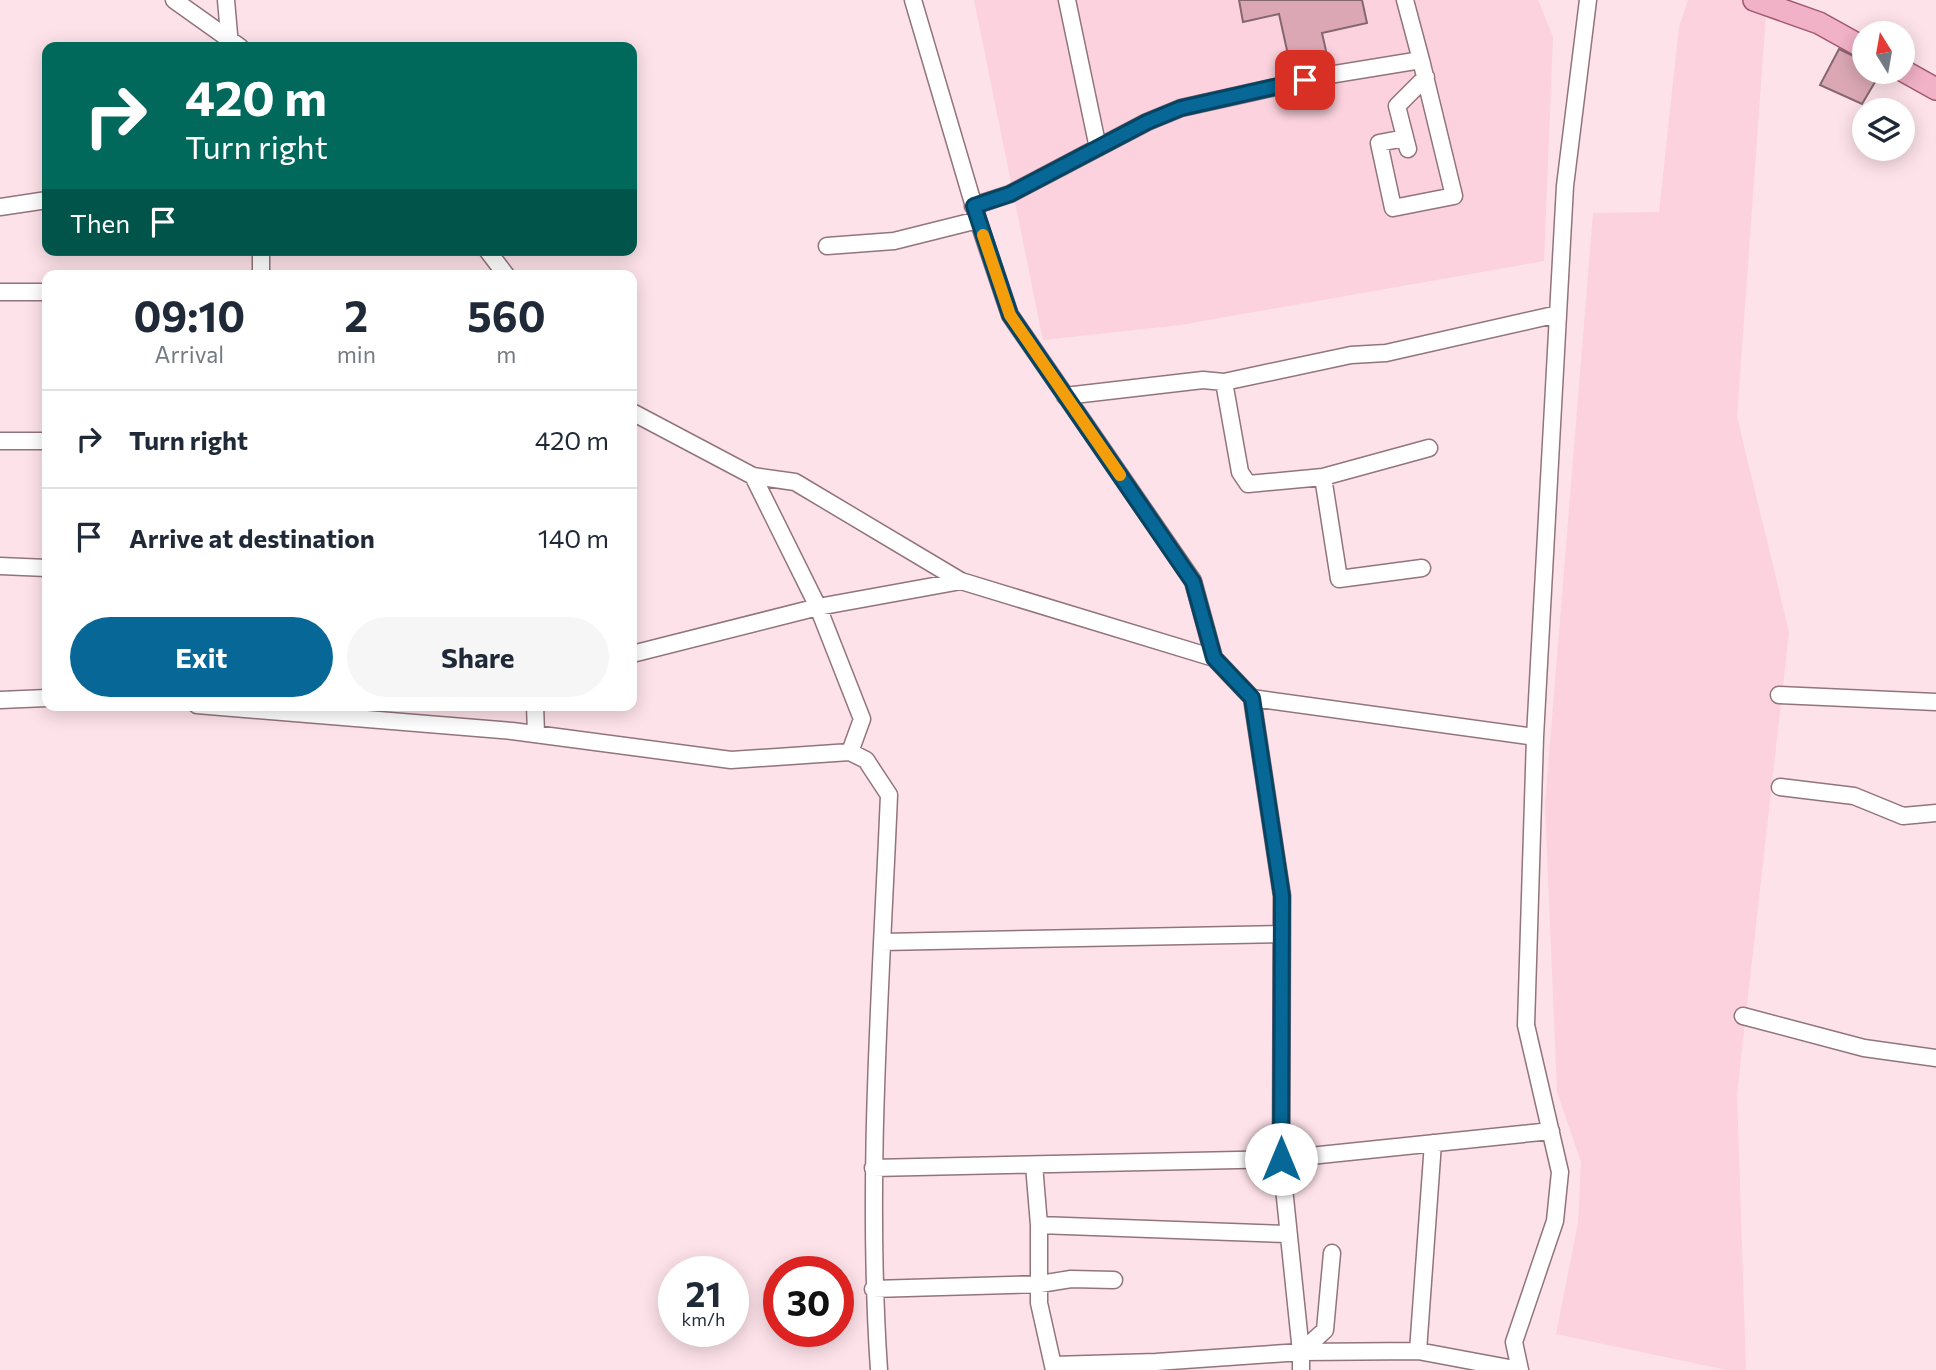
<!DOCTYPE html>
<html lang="en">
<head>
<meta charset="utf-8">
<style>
  :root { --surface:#fff; --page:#f6f6f7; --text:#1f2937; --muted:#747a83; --line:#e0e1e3; --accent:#076897 }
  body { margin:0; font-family:Commissioner,sans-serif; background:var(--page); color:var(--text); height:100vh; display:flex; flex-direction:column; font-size:26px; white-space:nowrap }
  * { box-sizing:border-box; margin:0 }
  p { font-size:23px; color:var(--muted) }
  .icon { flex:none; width:38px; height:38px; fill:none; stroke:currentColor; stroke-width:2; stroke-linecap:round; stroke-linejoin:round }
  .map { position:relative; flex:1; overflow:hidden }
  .side { position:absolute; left:42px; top:270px; width:595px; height:441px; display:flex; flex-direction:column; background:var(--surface); border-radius:14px; box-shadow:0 4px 18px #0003 }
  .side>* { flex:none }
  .top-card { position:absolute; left:42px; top:42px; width:595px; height:214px; border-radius:14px; box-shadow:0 4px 18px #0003; background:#00695c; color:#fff; overflow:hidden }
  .needle { width:46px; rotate:349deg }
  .tools { position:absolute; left:1852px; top:21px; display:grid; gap:14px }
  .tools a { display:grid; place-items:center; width:63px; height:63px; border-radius:50%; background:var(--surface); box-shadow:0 4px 18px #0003; font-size:35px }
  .speed { position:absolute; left:658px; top:1256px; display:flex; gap:14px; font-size:35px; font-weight:700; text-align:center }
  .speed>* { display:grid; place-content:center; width:91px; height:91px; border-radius:50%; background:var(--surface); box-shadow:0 4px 18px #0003; line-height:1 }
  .speed small { font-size:18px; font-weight:400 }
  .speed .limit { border:10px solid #d22; background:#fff; color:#111 }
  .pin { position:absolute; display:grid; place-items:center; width:60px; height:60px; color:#fff; margin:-30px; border-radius:14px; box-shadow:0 4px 10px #0006 }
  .me { position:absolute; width:77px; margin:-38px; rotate:0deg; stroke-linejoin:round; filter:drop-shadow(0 0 5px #0008) }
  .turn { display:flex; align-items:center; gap:24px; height:147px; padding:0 28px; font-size:32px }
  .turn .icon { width:91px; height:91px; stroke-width:2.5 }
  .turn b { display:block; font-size:49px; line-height:60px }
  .then { display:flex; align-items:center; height:66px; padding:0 28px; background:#0003; gap:14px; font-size:26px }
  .eta { display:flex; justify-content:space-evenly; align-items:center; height:119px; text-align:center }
  .eta b { font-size:42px; font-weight:700; line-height:49px }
  .cta { display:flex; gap:14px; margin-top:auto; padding:14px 28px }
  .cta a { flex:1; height:80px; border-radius:42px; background:var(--accent); color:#fff; font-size:28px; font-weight:700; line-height:80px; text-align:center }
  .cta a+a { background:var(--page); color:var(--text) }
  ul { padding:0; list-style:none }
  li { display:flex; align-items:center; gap:21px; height:98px; padding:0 28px; border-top:2px solid var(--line) }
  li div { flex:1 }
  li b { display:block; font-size:26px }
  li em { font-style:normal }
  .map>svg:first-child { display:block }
</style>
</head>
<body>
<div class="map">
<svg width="1936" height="1370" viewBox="0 0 1936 1370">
  <rect width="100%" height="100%" fill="#fde2e9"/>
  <path fill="#fbd2dd" d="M974 0H1538L1553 37 1544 261 1180 325 1043 340Z
    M1688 0H1767L1737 417 1789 632 1737 1094 1746 1370H1727L1556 1334 1578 1223 1581 1162 1557 1092 1545 805 1593 213 1659 212 1679 27Z"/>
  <path fill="#dba7b5" stroke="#84676f" stroke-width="2" d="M1239 0H1362L1367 23 1322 33 1329 64 1292 73 1279 14 1243 22Z
    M1839 49 1864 61V72H1881L1862 104 1820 85Z"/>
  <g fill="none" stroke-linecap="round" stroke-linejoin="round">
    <g stroke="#92747c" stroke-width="19">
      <path id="minor" d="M174 0 240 47
        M226 0 230 46
        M913 0 978 220 1010 315 1193 581 1214 658
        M1067 0 1098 148
        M1405 138 1379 143 1393 208 1454 196 1421 60
        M1408 149 1397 106 1426 77
        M973 206 1010 194 1147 122 1181 108 1329 75 1421 60 1405 0
        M0 207 47 200
        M827 246 894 241 978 220
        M261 250V275
        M487 250 506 275
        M0 292H47
        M1224 382 1240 472 1248 484 1323 477
        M1065 396 1203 380 1224 382 1351 355 1386 353 1558 314
        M632 412 753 476 795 482 961 581 1214 658 1252 698 1535 737
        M0 441H47
        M753 476 818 607 862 719 850 752
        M0 566 47 568
        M1422 568 1339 579 1323 477 1429 448
        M632 654 818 607 961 581
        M1779 695 1936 702
        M1252 698 1282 896 1281 1159 1301 1352V1370
        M0 700 47 698
        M197 705 512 731 731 760 850 752 866 760 889 795C881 986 866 1179 879 1370
        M535 705 536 734
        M1780 787 1854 796 1903 816 1936 813
        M882 942 1282 934
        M1743 1016 1864 1048 1936 1058
        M1034 1165 1039 1225V1303L1054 1370
        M873 1168 1281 1159 1551 1131
        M1039 1225 1287 1234
        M873 1289 1040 1284 1071 1279 1114 1280
        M1418 1351 1433 1143
        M1301 1352 1418 1351 1520 1370
        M1053 1365 1156 1362 1301 1352 1325 1330 1332 1253
        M1520 1370 1514 1342 1555 1221 1560 1172 1526 1025 1535 737 1565 186 1588 0"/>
    </g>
    <g stroke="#a25870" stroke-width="24">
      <path id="major" d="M1754 0 1819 23 1864 48
        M1902 70 1936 89"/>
    </g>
    <use href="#minor" stroke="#fff" stroke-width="16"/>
    <use href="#major" stroke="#f1b1c6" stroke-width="21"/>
  </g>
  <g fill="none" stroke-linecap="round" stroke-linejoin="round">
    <g stroke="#054462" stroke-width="18">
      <path id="route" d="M1281 1159 1282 896 1252 698 1214 658 1193 582 1010 315 974 206 1010 194 1147 122 1181 108 1305 80"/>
    </g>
    <use href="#route" stroke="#076897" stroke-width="12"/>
    <path stroke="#f59e0b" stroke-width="12" d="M983 235 1010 315 1120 475"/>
  </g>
</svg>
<div class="tools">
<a><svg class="needle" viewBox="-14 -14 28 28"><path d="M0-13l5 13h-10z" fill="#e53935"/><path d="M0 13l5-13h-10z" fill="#747a83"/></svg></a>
<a><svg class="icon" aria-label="layers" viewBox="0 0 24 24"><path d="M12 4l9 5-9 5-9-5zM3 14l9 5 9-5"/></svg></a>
</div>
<div class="speed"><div>21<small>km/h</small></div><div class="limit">30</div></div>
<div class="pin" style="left:1305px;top:80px;background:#d93025"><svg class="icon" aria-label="arrive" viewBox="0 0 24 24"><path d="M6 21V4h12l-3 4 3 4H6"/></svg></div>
<svg class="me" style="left:1281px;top:1159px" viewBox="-20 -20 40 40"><circle r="19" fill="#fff"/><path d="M0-13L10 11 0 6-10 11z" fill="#076897"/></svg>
<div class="top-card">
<div class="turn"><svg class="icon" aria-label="right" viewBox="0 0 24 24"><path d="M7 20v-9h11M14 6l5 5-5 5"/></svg><div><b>420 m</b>Turn right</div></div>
<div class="then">Then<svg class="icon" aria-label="arrive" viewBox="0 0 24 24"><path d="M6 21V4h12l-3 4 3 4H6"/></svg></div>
</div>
<section class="side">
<div class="eta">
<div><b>09:10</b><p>Arrival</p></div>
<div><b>2</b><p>min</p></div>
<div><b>560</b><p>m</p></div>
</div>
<ul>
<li><svg class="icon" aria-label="right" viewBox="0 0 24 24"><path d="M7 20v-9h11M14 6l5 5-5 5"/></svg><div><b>Turn right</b></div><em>420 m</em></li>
<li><svg class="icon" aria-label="arrive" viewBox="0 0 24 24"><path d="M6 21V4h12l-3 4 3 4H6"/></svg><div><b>Arrive at destination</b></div><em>140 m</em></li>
</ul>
<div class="cta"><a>Exit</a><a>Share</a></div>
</section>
</div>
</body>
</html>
